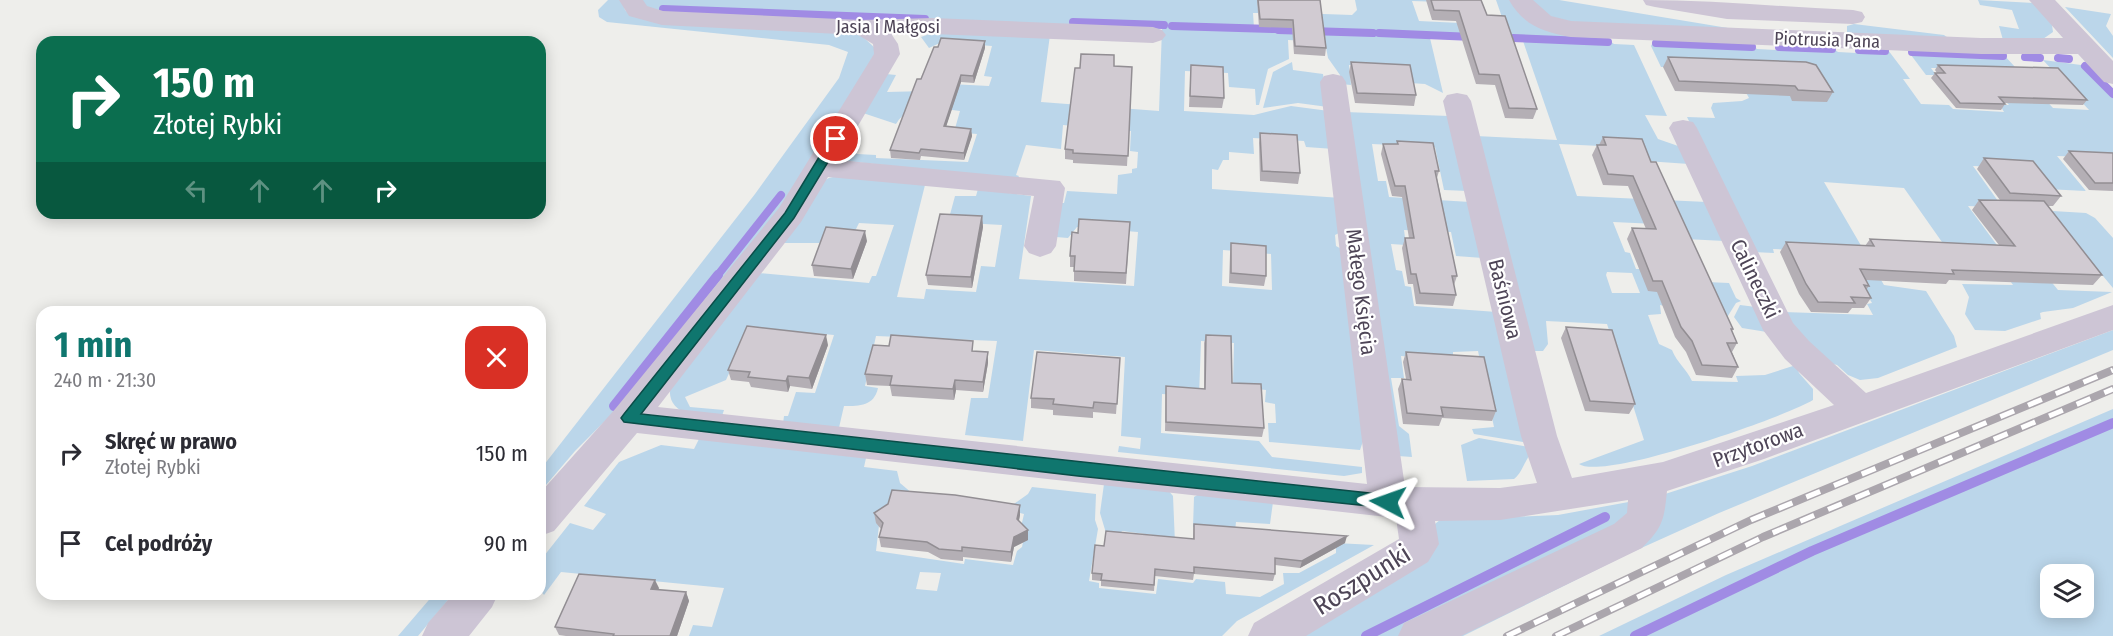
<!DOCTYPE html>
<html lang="pl">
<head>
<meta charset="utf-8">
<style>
  :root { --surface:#fff; --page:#f2f2f3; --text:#2b2b33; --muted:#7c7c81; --accent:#0f766e }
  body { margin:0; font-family:"Fira Sans Condensed",sans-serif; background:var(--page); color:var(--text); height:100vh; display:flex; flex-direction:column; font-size:22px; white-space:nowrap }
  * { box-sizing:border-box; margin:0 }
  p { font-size:20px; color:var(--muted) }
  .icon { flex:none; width:33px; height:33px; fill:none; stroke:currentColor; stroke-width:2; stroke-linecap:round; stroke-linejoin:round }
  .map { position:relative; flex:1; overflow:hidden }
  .panel { position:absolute; left:36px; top:306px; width:510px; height:294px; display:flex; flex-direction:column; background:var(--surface); border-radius:18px; box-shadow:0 3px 15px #0003 }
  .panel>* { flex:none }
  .banner { position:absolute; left:36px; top:36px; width:510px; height:183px; border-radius:18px; box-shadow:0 3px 15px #0003; background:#0b6e4f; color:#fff; overflow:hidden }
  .buttons { position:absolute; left:2040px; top:564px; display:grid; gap:12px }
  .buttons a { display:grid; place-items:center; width:54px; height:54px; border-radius:12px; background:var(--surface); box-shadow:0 3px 15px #0003; font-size:30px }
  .pin { position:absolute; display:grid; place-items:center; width:51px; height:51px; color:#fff; margin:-26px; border:3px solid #fff; border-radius:50%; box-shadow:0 2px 6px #0007 }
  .me { position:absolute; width:66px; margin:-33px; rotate:274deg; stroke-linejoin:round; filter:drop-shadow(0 0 4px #0008) }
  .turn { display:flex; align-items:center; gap:21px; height:126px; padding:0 18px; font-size:27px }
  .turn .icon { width:78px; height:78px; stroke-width:2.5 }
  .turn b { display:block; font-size:42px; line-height:51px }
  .lanes { display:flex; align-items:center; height:57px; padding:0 18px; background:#0003; justify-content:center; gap:30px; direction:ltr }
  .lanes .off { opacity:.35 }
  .round { display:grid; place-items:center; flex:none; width:63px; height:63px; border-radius:18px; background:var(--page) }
  .overview { display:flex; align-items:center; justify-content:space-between; height:102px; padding:0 18px }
  h1 { font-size:36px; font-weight:700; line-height:45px; color:var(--accent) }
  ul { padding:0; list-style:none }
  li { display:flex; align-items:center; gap:18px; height:90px; padding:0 18px }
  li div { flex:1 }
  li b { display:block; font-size:22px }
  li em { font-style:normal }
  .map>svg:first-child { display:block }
</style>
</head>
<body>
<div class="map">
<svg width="2113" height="636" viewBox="0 0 2113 636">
  <rect width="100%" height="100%" fill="#eeeeeb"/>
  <path fill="#bbd6ea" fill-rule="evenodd" d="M608 0H623L625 10 630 14 860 34 877 50 786 204 617 409 575 451 540 492V470L755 194 839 78 848 52 829 45 607 22 599 17 598 10Z
    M639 0H1259L1260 13H1253L1254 28 1296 30 1295 13 1352 15 1357 10 1355 0H1475L1474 3 1412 1 1419 21 1480 24 1484 40 1430 38 1443 93 1425 84 1410 83 1405 67 1349 65 1351 85 1341 84 1340 75 1328 58 1325 42 1288 40 1289 59 1268 69 1259 105H1256L1255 89 1229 87 1228 73 1185 71 1184 111 1254 115 1291 106 1329 111 1334 149 1306 147 1304 141 1253 138 1254 154 1229 152V160H1223L1218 170 1212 169V189L1341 198 1345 230 1335 235 1336 246 1347 252 1367 429 1360 450 1269 442 1268 423H1276L1275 404 1265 402 1266 390 1233 386 1234 343 1201 341 1199 396 1162 394 1161 433 1259 441 1272 457 1362 467V473L1344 476 1118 452 1119 446 1140 449 1141 438 1121 436 1125 357 1034 350 1023 441 965 435 971 398H988L997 341 876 336 865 386 878 388C874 406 860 406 844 406L838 432 783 424 784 416H788L796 392 815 393 834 335 750 327 726 380 685 397 690 407 724 410 721 419C700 416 667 417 670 387L758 273 869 283 872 276H876L894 225 859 223 853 235 838 232 819 243H780L823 181 829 178 837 176 925 185 897 297 924 299 926 289 976 292 981 266 995 267 1002 225 948 222 955 196H976L978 189 1031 196 1019 279 1134 286 1138 232 1077 227 1068 238 1056 237 1061 203H1064L1067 191 1117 194 1118 175 1132 173V169L1137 168 1138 152 1130 151 1131 131 1063 125 1061 149 1026 145 1016 175 1019 176 1017 179 846 161 838 154 841 150 853 149 857 154 876 155V158L968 162 977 134 954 132 960 111C938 108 908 102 896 124L863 113 886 74 896 75 887 92 927 91 930 83 989 86 992 77 984 76 992 46 942 42 929 48 921 37 941 30 1050 35 1041 102 1159 111 1162 29 1071 25 880 24 678 15 648 9ZM1223 250 1271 254 1272 290 1222 286Z
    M1496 0H1512L1516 9 1601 35 1614 44 1634 45 1667 116 1645 115 1658 139 1681 147 1689 164 1646 161 1641 148 1559 144 1577 196 1707 202 1725 241 1685 239 1678 225 1613 222 1625 252 1630 253 1636 269H1654L1659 280 1729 283 1736 298 1741 301 1736 303 1726 319 1660 305 1661 314 1648 315 1659 344 1672 350C1677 363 1686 368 1692 381L1738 382 1736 376 1765 375 1796 365 1799 373 1813 389V400C1785 417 1603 481 1579 464L1644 440 1607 324 1546 321 1548 344 1543 351H1530L1476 136 1557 140 1523 41 1510 40ZM1607 272 1632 273 1640 293H1612L1606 275Z
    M1530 0H1559L1734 29 1847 33V26L1854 24 1944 35 1948 38 1554 21Z
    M1978 0 2035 3 2052 25 2053 32 2043 39 2003 40 1999 26 2019 29 2012 10 1980 5Z
    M2065 7 2111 14 2106 26 2113 36V58Z
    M1655 39 1751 44 1757 49 1776 50 1777 44 1830 46 1838 52 1856 53 1855 48 1888 50 1910 79H1903L1921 104 1949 105 1953 109 2004 112 2000 105H2009C1979 68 1977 70 1931 68L1936 75H1926L1908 51 2003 54 2053 108 2089 110 2043 60 2081 65 2113 98V158L2057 156 2086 191 2046 189 2030 168 1973 166 2003 208 2086 213 2095 218 2113 238V288L2083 252 1991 207 1968 206 2005 256 2031 257 2058 290 2112 292 2073 308 2043 312 2040 313 2041 319 2005 331 1975 330 1965 314 1969 297 1962 284 2013 285 1992 254 1949 252 1904 188 1824 182 1884 285 1926 291 1954 336 1957 347 1878 378 1860 380 1848 375 1837 365 1821 361 1783 312 1873 315 1867 304 1872 303 1853 271 1818 251 1773 249 1774 253 1753 252 1687 117 1715 118 1711 108 1713 103 1742 101 1749 98 1733 68 1661 67 1651 46Z
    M1292 62 1293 70 1323 74 1328 107 1298 103 1263 108 1273 72Z
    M1345 112 1449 116 1468 191 1444 190 1435 147 1372 144 1378 181H1386L1389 197 1470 202 1483 258 1456 256 1451 232 1404 230 1406 245 1391 244 1396 270 1402 271 1405 286 1411 287 1414 306 1497 312 1529 443 1474 434 1472 429 1494 427 1478 351 1453 352V360L1401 356 1404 378H1391L1399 426 1409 434 1412 457 1398 456Z
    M1740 305 1756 307 1767 332 1742 328 1734 317Z
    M2113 330V350L1719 513 1628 554 1463 636H1439L1662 495 1752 466Z
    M2113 409V636H1599L1726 575ZM2050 574H2084V608H2050Z
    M1479 438 1529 447 1531 453C1524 462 1522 473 1514 479L1467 481 1461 445Z
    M699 439 866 458 864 467 897 471 900 483 913 494 880 517 876 551 964 564 965 559 1013 565 1017 551 1022 547 1025 532 1021 527 1024 514 1016 512 1011 506 1028 494 1032 487 1096 494 1095 520 1098 529 1089 581 1099 583V588L1156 594 1158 579 1193 583 1196 579 1225 582 1226 594 1260 597 1284 584 1283 573H1299L1336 553V543L1374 545 1237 621 1222 636H689L693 625 712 627 724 588 561 572 544 595 540 590V561L570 523 593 530 606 514 584 506 619 462 661 445 694 449ZM920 572 941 573 937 591 916 589Z
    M1104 484 1168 490 1173 496 1175 543 1160 542 1153 535 1122 531 1120 535 1106 533 1100 513Z
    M1199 494 1273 502 1270 524 1236 522 1235 531 1193 527 1194 497Z
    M1634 501V515L1400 636H1292L1440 520 1558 515Z
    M434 594H453L418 636H398Z"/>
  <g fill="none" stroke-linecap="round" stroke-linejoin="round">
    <path stroke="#a08be4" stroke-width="8" d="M663 9 925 19
      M1073 22 1164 25
      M1172 26 1274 29
      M1278 30 1373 33
      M1379 33 1473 37
      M1513 38 1608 42
      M1656 43 1752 47
      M1779 47 1832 49
      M1859 50 1885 51
      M1912 52 2003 56
      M2025 57 2040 58
      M2058 58 2069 59
      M2085 66 2113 94
      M717 276 781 195"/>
    <path stroke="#a08be4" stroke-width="10" d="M614 406 718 275
      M1366 636 1605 517
      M1635 636 1812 551 2113 423"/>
    <path fill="#cdc5d5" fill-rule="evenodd" d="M619 0H643L647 6 663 11 861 20 933 18 1153 27 1162 30 1166 35 1162 40 1153 43 933 34 892 35 898 44 900 54 838 160 1060 181 1065 188 1056 246 1051 253 1040 257 1029 253 1024 246 1034 196 828 177 801 222 658 407 1367 484 1320 82 1324 76 1333 74 1342 76 1346 82 1405 487 1500 488 1537 483 1521 436 1443 101 1447 95 1457 93 1467 95 1471 101 1557 436 1572 478 1663 462 1834 405 1785 359 1763 330 1669 128 1673 122 1683 120 1693 122 1697 128 1793 323 1809 341 1866 393 2113 305V330L1764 459 1667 491C1664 520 1663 527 1642 548L1461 636H1398L1404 623 1614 524 1627 513 1628 500 1500 520 1435 521 1439 544 1428 562 1306 636H1248L1254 623 1399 539 1396 518 637 433 554 531 540 536V493L616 408 779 208 874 54 873 44 858 35 662 25 629 16Z
      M1509 0H1533L1551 16 1571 21 1981 38H2063L2029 0H2055L2113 61V84L2104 82 2078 54H1981L1571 37C1543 32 1523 25 1509 0Z
      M1643 0C1713 0 1783 7 1853 10L1862 12 1865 17 1862 22 1853 24 1727 19 1655 7 1646 5Z
      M453 594H498L492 607 469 636H422L428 623Z"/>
    <g stroke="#aba6ad" stroke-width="8">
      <path id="rail" d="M1507 636 1751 520 2113 370
        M1556 636 1763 537 2113 389"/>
    </g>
    <use href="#rail" stroke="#fff" stroke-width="5" stroke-dasharray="15" stroke-linecap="butt"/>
  </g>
  <path fill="#b4afb5" d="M1257 0H1320L1326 48 1325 56 1294 54 1292 28 1259 27Z
    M1426 0H1481L1487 15 1537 109 1533 119 1505 118 1495 85 1476 84 1456 21 1432 20Z
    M985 48 974 83 961 82 946 126 971 129 972 136 964 160 921 156 920 160 891 158 890 150 921 79Z
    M1668 57 1833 92 1827 102 1792 101 1790 96 1675 91 1663 67Z
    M1351 62 1416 95 1414 106 1355 103 1349 72Z
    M1191 65 1224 98 1222 108 1189 107Z
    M1938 65 2087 100 2083 105 2004 103 2005 104 2001 110 1956 108 1931 78 1935 73H1937L1935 70Z
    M1114 66 1132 67 1127 166 1073 163V160L1065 159V149Z
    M1260 133 1300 173 1298 184 1260 181 1259 143Z
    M1603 137 1651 162 1733 329 1732 331 1737 343 1732 352 1738 367 1732 378 1696 375 1686 352 1675 337 1657 292 1648 291 1627 239 1632 228 1646 229 1628 186 1603 185 1592 155 1597 145H1599Z
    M1397 141 1439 171 1437 178 1457 276 1454 285 1456 295 1453 306 1416 304 1413 284H1408L1402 248 1405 238H1409L1402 197 1392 196 1381 154 1383 144H1397Z
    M2069 151 2113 153V191L2089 190 2063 159Z
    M1984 158 2061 196 2053 206H2048L2102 275 2093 285 1949 280 1946 284 1866 280 1869 286 1866 290 1871 298 1864 308H1852L1848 313 1811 312 1799 294 1780 252 1786 242 1865 246 1870 239 1999 245 1972 210 1979 200H2000L1977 169Z
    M982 216 983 227 972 288 928 285 926 275Z
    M1130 222 1126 284 1074 281V267H1070V256L1078 233Z
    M867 241 853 279 814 276 812 265Z
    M1231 243 1266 276 1264 286 1229 283 1230 254Z
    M1566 327 1635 404 1629 414 1585 411 1561 338Z
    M1206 335 1232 383 1264 428 1262 437 1165 431 1166 386 1204 389V343Z
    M828 345 812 389 790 386 788 392 751 387 749 382 731 380 728 370Z
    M974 351 988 363 983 392 956 390 954 400 892 396 890 386 867 385 865 374Z
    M1406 352 1496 411 1492 421 1442 418 1439 426 1403 424 1398 389 1402 379H1406L1403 362Z
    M1120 358 1116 414 1093 412V418L1053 415V410L1031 408V398Z
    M888 504 1020 515 1019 521 1028 540 1014 547 1011 562 963 557V561L941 559 928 552 881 547 879 537 881 529 876 523 874 513Z
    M1194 524 1345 543 1300 568 1275 565V574L1273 581 1194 574 1193 580 1155 576 1154 591 1101 586V581L1092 580V573L1104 546 1193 539Z
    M659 588 658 590 686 592 689 601 677 636H566L559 635 555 627Z"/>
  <path fill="#928e93" d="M985 41V48L974 83 973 76Z
    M961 75V82L944 133V126Z
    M971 129 972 136 964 160V153Z
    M982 216 983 227 972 288 971 277Z
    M865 231 867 241 853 279 851 269Z
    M826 335 828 345 812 389 809 378Z
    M988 352V363L983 392V382Z
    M788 376 790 386 788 392 786 381Z
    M955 380 956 390 954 400 953 389Z
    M1020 505V515L1017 529V519Z
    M1028 530V540L1014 547 1011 562V552L1014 537Z
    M1347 536 1345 543 1300 568 1302 561Z
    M655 580 659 588 655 597 651 589Z
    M686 592 689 601 677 636H670Z"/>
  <path fill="#d1cbd2" stroke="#928e93" stroke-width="1.5" d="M1258 0H1320L1326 48 1295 46 1293 20 1260 19Z
    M1431 0H1481L1487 15 1505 16 1537 109 1509 108 1499 75 1479 74 1459 11 1434 10Z
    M941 38 985 41 973 76 961 75 944 126 971 129 964 153 921 149 919 153 890 150 917 79H921L934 47H938Z
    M1081 54 1114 55V66L1132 67 1128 156 1073 153V150L1065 149 1075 68H1080Z
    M1668 57 1806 62 1816 65 1833 92 1798 90 1795 86 1679 81Z
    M1351 62 1410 65 1416 95 1357 93Z
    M1191 65 1223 67 1224 98 1190 96Z
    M1938 65 2058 68 2087 100 1999 97 2005 104 1960 103 1935 73H1945Z
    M1260 133 1297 135 1300 173 1262 171Z
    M1603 137 1642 139 1651 162H1656L1733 329H1731L1737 343H1727L1738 367 1702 365 1692 341 1681 327 1662 281H1653L1632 228 1656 229 1633 176 1608 174 1597 145H1606Z
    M1397 141 1433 143 1439 171H1435L1457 276H1452L1456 295 1420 293 1416 274H1411L1405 238H1414L1405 186H1395L1383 144H1398Z
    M2069 151 2113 153V183H2095Z
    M1984 158 2033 161 2061 196 2010 193Z
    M1979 200 2044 201 2102 275 1952 270 1954 274 1860 269 1869 286 1864 285 1871 298 1851 297 1855 303 1818 302 1806 284 1786 242 1874 246 1870 239 2015 246Z
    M940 214 982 216 971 277 926 275Z
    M1079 219 1130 222 1126 273 1074 271 1075 256H1070L1072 232 1078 233Z
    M826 227 865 231 851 269 812 265Z
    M1231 243 1266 246V276L1231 273Z
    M747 326 826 335 809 378 788 376 786 381 748 377 750 372 728 370Z
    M1566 327 1612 330 1635 404 1590 401Z
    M891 335 973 341 972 351 988 352 983 382 955 380 953 389 890 385 892 376 865 374 873 345 889 346Z
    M1206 335 1231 336 1232 383 1261 384 1264 428 1166 422V386L1205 389Z
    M1037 352 1120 358 1117 404 1094 402 1093 408 1053 404 1054 399 1031 398Z
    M1406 352 1484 357 1496 411 1441 407 1443 416 1407 413 1402 379 1411 380Z
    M892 490 955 495 1020 505 1017 519 1028 530 1014 537 1011 552 962 547V551L939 549 927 542 879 537 883 523 874 513 888 504Z
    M1194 524 1347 536 1302 561 1275 558V574L1194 567V573L1155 569 1154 585 1101 580 1102 574 1092 573 1095 545 1104 546 1106 531 1194 539Z
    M579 574 655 580 651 589 686 592 670 636H613L614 634 555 627Z"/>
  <path fill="#0f766e" stroke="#0a4d48" stroke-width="1.5" d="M836 135 842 139 794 218 641 414 1388 495 1396 502 1394 506 1388 508 1078 476 624 422 621 418 624 414 785 213 830 139Z"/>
  <g text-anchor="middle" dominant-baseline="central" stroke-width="4.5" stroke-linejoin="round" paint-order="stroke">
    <g font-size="18" fill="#4e4557" stroke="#fff">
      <text x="888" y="27">Jasia i Małgosi</text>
      <text transform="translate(1827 40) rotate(2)">Piotrusia Pana</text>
    </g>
    <g font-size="21" fill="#4e4557" stroke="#fff">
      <text transform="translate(1755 279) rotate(64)">Calineczki</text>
      <text transform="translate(1361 292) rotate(83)">Małego Księcia</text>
      <text transform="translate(1505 299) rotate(76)">Baśniowa</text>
      <text transform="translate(1758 445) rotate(-20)">Przytorowa</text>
    </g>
    <g font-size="26" fill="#4e4557" stroke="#fff">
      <text transform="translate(1362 580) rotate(-32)">Roszpunki</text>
    </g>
  </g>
</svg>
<div class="buttons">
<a><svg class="icon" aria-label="layers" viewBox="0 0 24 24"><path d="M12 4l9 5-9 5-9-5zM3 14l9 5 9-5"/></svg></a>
</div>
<div class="pin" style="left:836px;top:139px;background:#d93025"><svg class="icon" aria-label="arrive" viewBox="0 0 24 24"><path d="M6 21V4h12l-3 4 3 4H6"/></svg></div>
<svg class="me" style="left:1388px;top:502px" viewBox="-20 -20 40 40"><path d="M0-17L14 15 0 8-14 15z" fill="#0f766e" stroke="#fff" stroke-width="4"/></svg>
<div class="banner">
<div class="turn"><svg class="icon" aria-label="right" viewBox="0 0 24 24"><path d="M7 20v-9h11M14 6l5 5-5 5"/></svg><div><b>150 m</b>Złotej Rybki</div></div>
<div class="lanes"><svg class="icon off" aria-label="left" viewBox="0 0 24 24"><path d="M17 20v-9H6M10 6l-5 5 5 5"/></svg><svg class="icon off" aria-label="ahead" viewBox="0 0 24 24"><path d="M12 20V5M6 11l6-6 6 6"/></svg><svg class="icon off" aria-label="ahead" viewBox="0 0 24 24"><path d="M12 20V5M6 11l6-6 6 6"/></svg><svg class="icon" aria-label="right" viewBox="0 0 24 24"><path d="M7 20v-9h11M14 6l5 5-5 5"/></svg></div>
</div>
<section class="panel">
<div class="overview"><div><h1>1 min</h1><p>240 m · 21:30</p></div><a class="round" style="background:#d93025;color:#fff"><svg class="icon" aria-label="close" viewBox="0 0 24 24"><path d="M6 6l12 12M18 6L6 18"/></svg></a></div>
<ul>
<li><svg class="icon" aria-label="right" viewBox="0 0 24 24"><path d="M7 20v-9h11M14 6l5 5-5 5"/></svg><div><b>Skręć w prawo</b><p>Złotej Rybki</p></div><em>150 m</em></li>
<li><svg class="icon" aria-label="arrive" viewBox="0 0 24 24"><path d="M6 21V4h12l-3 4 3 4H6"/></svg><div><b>Cel podróży</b></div><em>90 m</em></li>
</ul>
</section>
</div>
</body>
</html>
